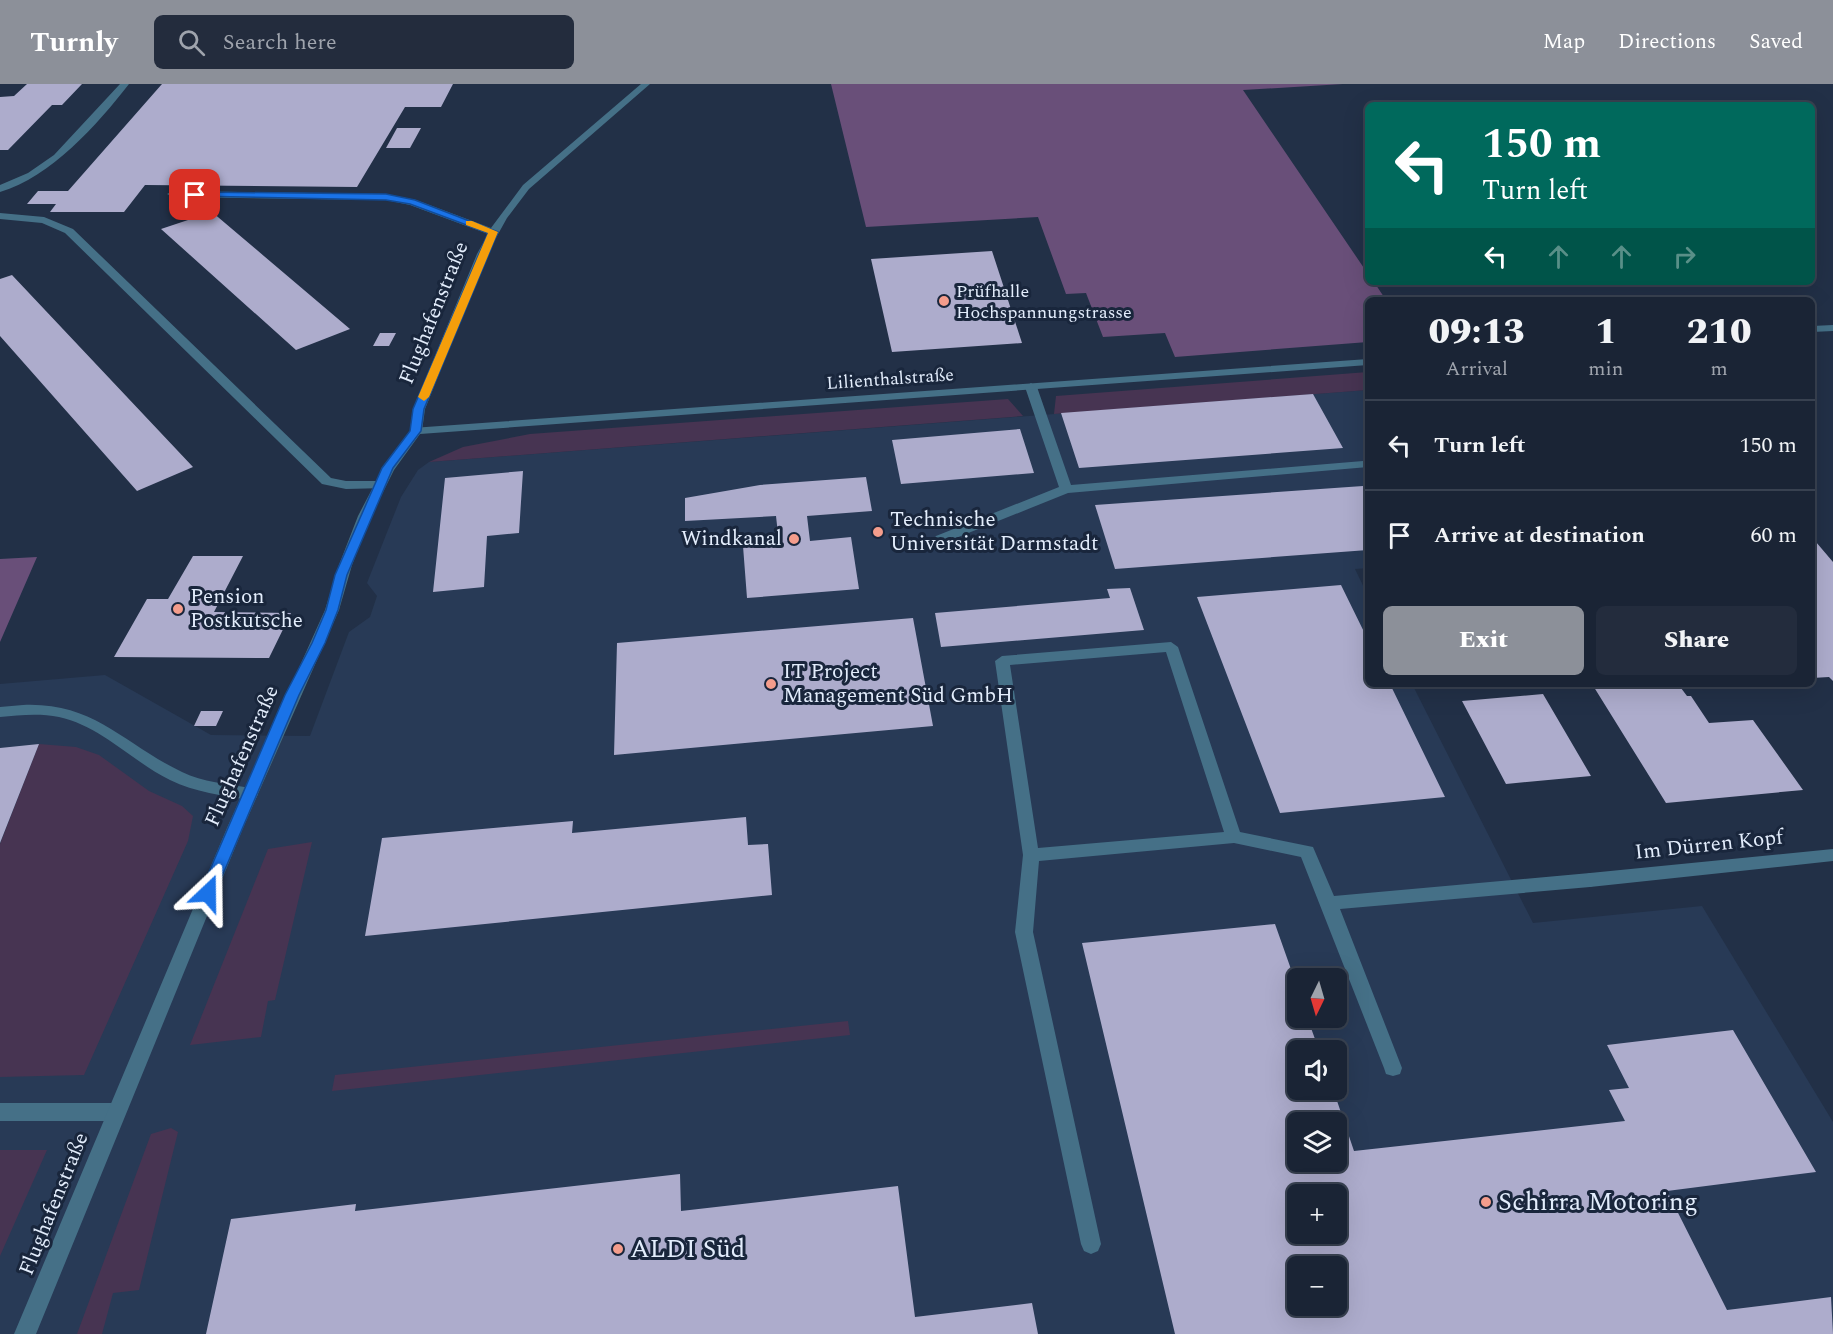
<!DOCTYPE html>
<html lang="en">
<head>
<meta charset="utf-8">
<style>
  :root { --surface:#1a2435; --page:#232c3d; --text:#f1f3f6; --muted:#9fa4ad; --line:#384150; --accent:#8c9099 }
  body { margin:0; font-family:Spectral,serif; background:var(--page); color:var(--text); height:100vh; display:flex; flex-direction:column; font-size:22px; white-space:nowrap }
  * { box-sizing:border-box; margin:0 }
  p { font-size:20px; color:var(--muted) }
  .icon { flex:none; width:33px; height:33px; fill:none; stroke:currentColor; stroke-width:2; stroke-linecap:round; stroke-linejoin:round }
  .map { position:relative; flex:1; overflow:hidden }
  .drawer { position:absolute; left:1365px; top:213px; width:450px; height:390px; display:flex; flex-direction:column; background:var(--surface); border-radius:9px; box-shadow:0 6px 24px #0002,0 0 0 2px var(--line) }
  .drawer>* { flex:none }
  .hud { position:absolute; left:1365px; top:18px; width:450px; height:183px; border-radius:9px; box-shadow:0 6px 24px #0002,0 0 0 2px var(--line); background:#00695c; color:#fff; overflow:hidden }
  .needle { width:39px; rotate:185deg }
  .fabs { position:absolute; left:1287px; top:884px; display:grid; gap:12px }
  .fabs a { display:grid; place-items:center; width:60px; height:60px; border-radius:9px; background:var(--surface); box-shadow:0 6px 24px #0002,0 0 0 2px var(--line); font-size:30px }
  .pin { position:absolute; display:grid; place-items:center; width:51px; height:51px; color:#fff; margin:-26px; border-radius:12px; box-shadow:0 3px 9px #0006 }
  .me { position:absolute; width:66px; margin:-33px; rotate:23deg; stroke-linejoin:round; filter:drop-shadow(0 0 4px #0008) }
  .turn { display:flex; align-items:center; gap:21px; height:126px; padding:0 18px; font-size:27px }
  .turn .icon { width:78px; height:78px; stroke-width:2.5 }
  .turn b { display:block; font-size:42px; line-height:51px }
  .lanes { display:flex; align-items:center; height:57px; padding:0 18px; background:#0003; justify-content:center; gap:30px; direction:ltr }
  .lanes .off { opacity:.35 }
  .eta { display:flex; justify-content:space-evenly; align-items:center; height:102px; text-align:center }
  .eta b { font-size:36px; font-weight:800; line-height:42px }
  .cta { display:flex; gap:12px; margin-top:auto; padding:12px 18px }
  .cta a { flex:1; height:69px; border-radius:9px; background:var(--accent); color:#fff; font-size:24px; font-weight:800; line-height:69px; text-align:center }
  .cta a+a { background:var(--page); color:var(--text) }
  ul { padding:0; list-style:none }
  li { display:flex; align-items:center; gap:18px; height:90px; padding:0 18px; border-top:2px solid var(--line) }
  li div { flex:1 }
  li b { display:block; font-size:22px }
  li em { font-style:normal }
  header { display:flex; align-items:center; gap:36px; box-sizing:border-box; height:84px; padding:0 30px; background:var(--accent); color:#fff }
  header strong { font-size:28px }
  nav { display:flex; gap:33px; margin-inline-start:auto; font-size:21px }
  .search { width:420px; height:54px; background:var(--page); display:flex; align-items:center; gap:15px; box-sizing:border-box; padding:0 21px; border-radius:9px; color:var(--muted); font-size:22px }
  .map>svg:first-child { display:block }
</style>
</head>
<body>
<header>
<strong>Turnly</strong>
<div class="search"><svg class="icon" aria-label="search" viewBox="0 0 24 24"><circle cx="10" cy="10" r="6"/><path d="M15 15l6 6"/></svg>Search here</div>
<nav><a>Map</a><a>Directions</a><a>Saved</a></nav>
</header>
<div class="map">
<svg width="1833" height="1250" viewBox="0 0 1833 1250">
  <rect width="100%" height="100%" fill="#223047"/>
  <path fill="#283a56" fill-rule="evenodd" d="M1368 306V484L1355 485 1368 512V600H1412L1533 839 1702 822 1833 1038V1250H0V600L105 591 211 651 310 652 349 548 370 533 377 512 367 499 401 413 418 386 429 378ZM1298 894H1336V933H1298ZM1298 966H1336V1005H1298ZM1298 1038H1336V1077H1298ZM1298 1110H1336V1149H1298ZM1298 1182H1336V1221H1298Z"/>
  <path fill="#473452" d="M1368 288V306L1054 330 1056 312Z
    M1008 315 1023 332 429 378 463 363 530 350Z
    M39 660 76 663 99 671 149 707 182 722 193 732 188 757 84 991 0 993V760Z
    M312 758 275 916 268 917 261 953 190 961 268 765Z
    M848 937 850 951 332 1007 335 991Z
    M171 1044 178 1048 139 1206 113 1209 102 1250H77L151 1050Z
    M0 1066H47L0 1172Z"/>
  <path fill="#694f79" d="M831 0H1343L1243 6 1368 190V198H1374L1386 216H1368V258L1175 273 1165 249 1103 253 1086 209 1066 210 1038 133 866 143Z
    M37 473 0 558V475Z"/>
  <path fill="#adaccc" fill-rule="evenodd" d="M27 0H82L62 21H52L8 66H0V13L14 12Z
    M162 0H453L441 23H405L357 103 145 101 124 128H50L56 120H27L38 107H68Z
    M397 44H421L410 64H386Z
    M212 128 350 245 296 266 161 145Z
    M992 167 1022 259 892 268 871 175Z
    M12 191 193 383 137 407 0 252V195Z
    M380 249H396L389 262H373Z
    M1313 310 1343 364 1079 384 1061 329Z
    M1020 345 1034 389 901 400 892 356Z
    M523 387 519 449 487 452 484 503 433 508 445 394Z
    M866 393 872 427 807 432 810 457 851 453 859 505 747 514 743 462 779 459 776 432 685 437V414L760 401Z
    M1363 402 1368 411V466L1115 485 1095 421Z
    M1812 458H1816L1833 478V597L1829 593 1812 594Z
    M193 472H243L214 528 291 529 269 574 114 573 147 515H168Z
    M1341 501 1368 556V600H1390L1445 713 1280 729 1197 513Z
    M1130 504 1144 546 941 563 935 529 1110 514 1107 505Z
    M913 534 933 642 614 671 617 559Z
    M1592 600H1678L1687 612H1691L1709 639 1753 636 1803 706 1666 719Z
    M1543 610 1591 692 1506 700 1462 617Z
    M201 627H223L216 642H194Z
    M39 660 0 759V664Z
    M746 733 748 761 768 760 772 811 365 852 382 754 573 737 572 749Z
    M1275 840 1298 905V933H1307L1319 966H1298V1005H1333L1354 1067 1625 1037 1609 1006 1629 1004 1607 961 1733 946 1816 1088 1667 1107 1727 1226 1831 1213 1833 1250H1175L1082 859ZM1298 1038H1336V1077H1298ZM1298 1110H1336V1149H1298ZM1298 1182H1336V1221H1298Z
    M680 1090 681 1127 898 1102 915 1233 1032 1219 1038 1250H206L231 1135 356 1120 355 1127Z"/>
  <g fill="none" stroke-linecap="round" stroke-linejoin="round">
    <path fill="#457087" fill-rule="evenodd" d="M120 0H129C97 41 51 93 0 108V101L28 89 54 71Z
      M641 0H650L529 105 507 134 487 170 425 325 422 347 416 351 410 347 413 325 477 170 488 150 410 121 386 116 172 113 167 110 172 107 386 110 416 116 491 144 523 101Z
      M0 129 44 133 73 145 331 394 346 397H380L385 398V404L346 405 322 400 65 149 42 139 0 135Z
      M1031 299 1037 303 1071 401 1363 377 1367 378 1368 383 1068 409 946 458H936L934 455 936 452 1059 403 1025 303Z
      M1171 558 1178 563 1240 748 1313 763 1334 812 1590 789 1596 791 1598 796 1596 801 1590 803 1340 825 1402 984 1400 990 1393 992 1386 990 1384 984 1301 773 1234 759 1039 777 1033 848 1101 1160 1098 1167 1091 1170 1084 1167 1081 1160 1015 848 1023 771 995 577 1002 572ZM1166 568 1224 748 1038 764 1010 581Z
      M23 621C95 618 123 660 182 688 203 698 227 700 250 704L256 706 258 710 256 714 250 716C223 712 195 708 170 696 133 678 101 642 59 633 40 629 19 631 0 633V623Z
      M0 1019H116L123 1022 125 1028 123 1034 116 1037H0Z"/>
    <path fill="#457087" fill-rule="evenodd" d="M1833 241V247L1812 248V242Z
      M1368 275V281L420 350 394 386 371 432 352 481 339 526 243 744 36 1250H14L227 744 325 526 339 481 358 432 382 386 412 344Z
      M1833 765V777L1590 803 1584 801 1582 796 1584 791 1590 789Z"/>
  </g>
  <path fill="#1a73e8" stroke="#114b97" stroke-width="1.5" d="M195 108 386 110 415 116 498 148 424 325 421 347 393 384 347 491 338 526 325 559 299 611 215 809 208 815 200 809 285 611 312 559 326 526 335 491 382 384 410 347 413 325 488 149 410 120 386 116 192 112 190 111Z"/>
  <path fill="#f59e0b" d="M466 137H472L498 148 429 313 424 317 418 313 488 149 466 141Z"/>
  <g fill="#f49d8c" stroke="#19263c" stroke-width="2">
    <circle cx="944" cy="217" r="6"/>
    <circle cx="878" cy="448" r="6"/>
    <circle cx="794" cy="455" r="6"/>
    <circle cx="178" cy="525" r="6"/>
    <circle cx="771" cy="600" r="6"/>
    <circle cx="1486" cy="1118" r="6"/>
    <circle cx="618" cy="1165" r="6"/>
  </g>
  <g text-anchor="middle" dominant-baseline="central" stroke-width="6" stroke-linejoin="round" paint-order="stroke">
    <g font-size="18" fill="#e3edfc" stroke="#19263c" text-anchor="start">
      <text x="956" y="207">Prüfhalle<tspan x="956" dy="21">Hochspannungstrasse</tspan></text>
    </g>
    <g font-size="18" fill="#e3edfc" stroke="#19263c">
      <text transform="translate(890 295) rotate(-4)">Lilienthalstraße</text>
    </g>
    <g font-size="21" fill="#e3edfc" stroke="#19263c">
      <text transform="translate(434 229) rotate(-68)">Flughafenstraße</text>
      <text transform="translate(242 672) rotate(-66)">Flughafenstraße</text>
      <text transform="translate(1709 761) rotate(-6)">Im Dürren Kopf</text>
      <text transform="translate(54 1120) rotate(-68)">Flughafenstraße</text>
    </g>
    <g font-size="21" fill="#e3edfc" stroke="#19263c" text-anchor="start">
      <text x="890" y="436">Technische<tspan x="890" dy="24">Universität Darmstadt</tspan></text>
      <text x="782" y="455" text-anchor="end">Windkanal</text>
      <text x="190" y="513">Pension<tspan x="190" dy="24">Postkutsche</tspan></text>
      <text x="783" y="588">IT Project<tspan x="783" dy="24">Management Süd GmbH</tspan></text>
    </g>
    <g font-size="26" fill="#e3edfc" stroke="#19263c" text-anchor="start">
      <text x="1498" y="1118">Schirra Motoring</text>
      <text x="630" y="1165">ALDI Süd</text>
    </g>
  </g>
</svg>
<div class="fabs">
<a><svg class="needle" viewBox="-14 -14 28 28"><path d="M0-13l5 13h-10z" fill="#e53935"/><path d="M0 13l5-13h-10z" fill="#9fa4ad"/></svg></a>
<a><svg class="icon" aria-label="sound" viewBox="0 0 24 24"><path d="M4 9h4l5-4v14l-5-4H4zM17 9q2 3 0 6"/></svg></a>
<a><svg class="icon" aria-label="layers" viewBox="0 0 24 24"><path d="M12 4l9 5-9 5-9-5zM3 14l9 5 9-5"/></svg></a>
<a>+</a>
<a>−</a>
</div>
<div class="pin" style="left:195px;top:111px;background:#d93025"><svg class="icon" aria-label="arrive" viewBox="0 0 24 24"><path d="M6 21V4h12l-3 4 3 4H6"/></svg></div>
<svg class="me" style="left:208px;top:809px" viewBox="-20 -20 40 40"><path d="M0-17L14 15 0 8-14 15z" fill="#1a73e8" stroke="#fff" stroke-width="4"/></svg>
<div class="hud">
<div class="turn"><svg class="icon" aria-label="left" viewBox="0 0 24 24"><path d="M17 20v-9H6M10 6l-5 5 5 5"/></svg><div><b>150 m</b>Turn left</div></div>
<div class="lanes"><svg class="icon" aria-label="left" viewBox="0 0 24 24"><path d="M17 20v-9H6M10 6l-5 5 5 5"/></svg><svg class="icon off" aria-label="ahead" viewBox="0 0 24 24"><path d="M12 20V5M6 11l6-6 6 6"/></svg><svg class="icon off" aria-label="ahead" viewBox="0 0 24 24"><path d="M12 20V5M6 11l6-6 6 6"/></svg><svg class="icon off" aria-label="right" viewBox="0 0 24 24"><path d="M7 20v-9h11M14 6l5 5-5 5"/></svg></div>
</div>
<section class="drawer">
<div class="eta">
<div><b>09:13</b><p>Arrival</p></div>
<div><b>1</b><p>min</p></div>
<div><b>210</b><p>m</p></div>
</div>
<ul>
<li><svg class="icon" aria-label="left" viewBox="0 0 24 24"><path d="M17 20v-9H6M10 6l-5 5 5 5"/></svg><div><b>Turn left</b></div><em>150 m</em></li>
<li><svg class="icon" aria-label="arrive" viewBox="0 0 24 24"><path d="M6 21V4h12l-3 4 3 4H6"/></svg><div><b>Arrive at destination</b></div><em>60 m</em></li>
</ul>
<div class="cta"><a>Exit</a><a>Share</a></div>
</section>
</div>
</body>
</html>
